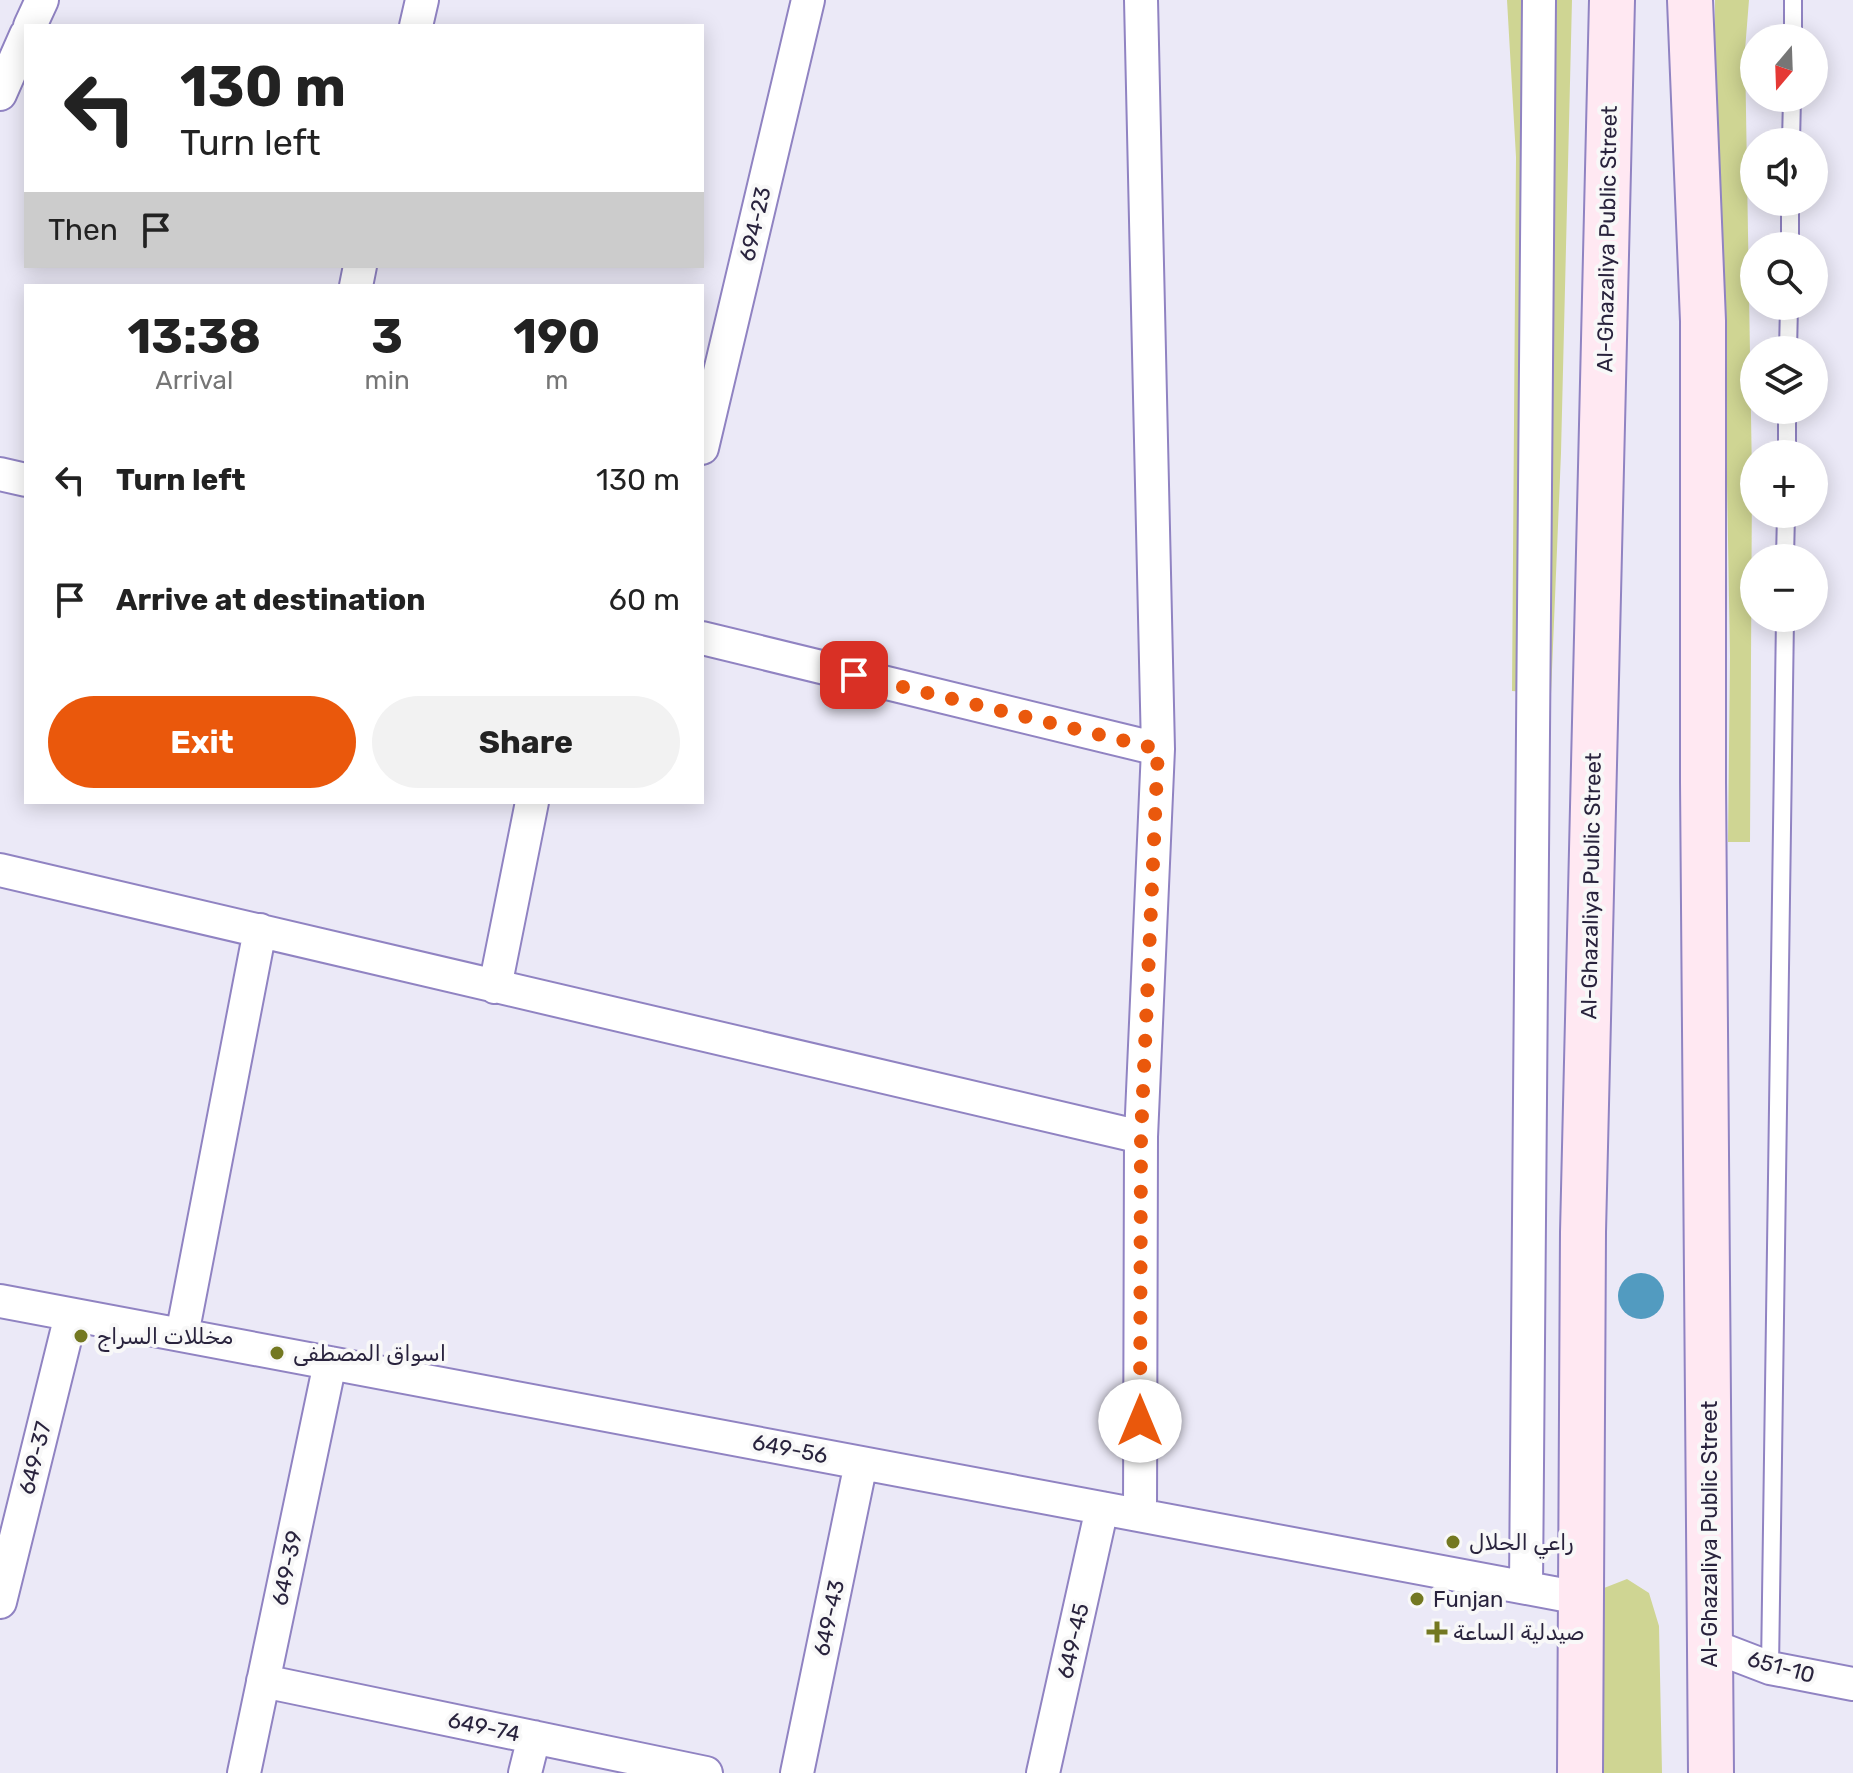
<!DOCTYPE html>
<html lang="en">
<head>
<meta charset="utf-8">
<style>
  :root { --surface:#fff; --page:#f2f2f2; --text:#222; --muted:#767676; --accent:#ea580c }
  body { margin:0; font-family:Rubik,"Noto Sans Arabic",sans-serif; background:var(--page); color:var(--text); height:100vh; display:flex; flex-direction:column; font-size:30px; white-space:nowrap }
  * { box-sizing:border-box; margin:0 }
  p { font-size:26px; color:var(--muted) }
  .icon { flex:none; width:44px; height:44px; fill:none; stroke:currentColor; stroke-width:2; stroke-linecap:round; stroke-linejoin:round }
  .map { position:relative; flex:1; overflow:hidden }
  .drawer { position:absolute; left:24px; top:284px; width:680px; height:520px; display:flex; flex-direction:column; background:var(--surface); border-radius:0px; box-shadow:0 4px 20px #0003 }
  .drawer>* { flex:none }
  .guide { position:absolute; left:24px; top:24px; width:680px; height:244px; border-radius:0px; box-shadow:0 4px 20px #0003; background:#fff; color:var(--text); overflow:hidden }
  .needle { width:52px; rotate:199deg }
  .controls { position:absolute; left:1740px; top:24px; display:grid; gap:16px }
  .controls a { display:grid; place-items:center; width:88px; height:88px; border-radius:50%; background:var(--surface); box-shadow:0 4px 20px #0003; font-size:40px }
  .pin { position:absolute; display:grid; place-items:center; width:68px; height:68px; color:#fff; margin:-34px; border-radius:16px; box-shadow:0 4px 12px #0006 }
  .me { position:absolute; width:88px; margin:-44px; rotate:0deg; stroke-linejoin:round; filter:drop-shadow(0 0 6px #0008) }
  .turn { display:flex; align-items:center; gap:28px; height:168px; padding:0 24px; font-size:36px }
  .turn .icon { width:104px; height:104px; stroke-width:2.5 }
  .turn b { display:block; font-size:56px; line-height:68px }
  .then { display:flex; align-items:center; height:76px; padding:0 24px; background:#0003; gap:16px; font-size:30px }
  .eta { display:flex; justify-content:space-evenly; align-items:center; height:136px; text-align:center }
  .eta b { font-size:48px; font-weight:700; line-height:56px }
  .primary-button { display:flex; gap:16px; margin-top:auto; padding:16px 24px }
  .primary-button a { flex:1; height:92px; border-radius:48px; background:var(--accent); color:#fff; font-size:32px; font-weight:700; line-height:92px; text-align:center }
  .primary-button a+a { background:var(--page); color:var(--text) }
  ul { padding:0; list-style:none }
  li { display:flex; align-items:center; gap:24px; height:120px; padding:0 24px }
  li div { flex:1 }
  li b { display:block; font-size:30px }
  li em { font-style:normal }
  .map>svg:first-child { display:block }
</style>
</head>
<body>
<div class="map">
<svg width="1853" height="1773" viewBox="0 0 1853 1773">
  <rect width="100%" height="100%" fill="#ebe9f7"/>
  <path fill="#cfd593" d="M1507 0H1572L1561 453 1551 694 1512 691 1516 157Z
    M1715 0H1749L1745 50 1752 477 1750 842H1728L1730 656 1727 481 1713 240Z
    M1627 1579 1649 1593 1659 1626 1662 1773H1591L1599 1590Z"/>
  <path fill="#529bc0" d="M1618 1296a23 23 0 1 1 46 0a23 23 0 1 1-46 0Z"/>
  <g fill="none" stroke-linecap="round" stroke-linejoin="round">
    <g stroke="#9083c2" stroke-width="20">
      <path id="lane" d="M1793 38V0
        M1791 142 1792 98
        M1790 246V202
        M1788 350 1789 306
        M1787 454V410
        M1785 558 1786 514
        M1770 1668 1785 618"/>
    </g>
    <g stroke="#9083c2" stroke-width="36">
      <path id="street" d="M30 26 42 0
        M416 26 422 0
        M0 94 26 35
        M356 286 360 266
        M702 448 808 0
        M0 474 26 480
        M702 638 1158 749
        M0 870 1141 1137
        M495 987 532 802
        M0 1301 1580 1598
        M182 1335 260 930
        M1140 1515 1141 1137 1158 749 1141 0
        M1526 1587 1539 0
        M0 1602 71 1315
        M1710 1645 1770 1668 1853 1684
        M263 1681 706 1773
        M244 1773 330 1363
        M525 1773 534 1737
        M797 1773 861 1463
        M1043 1773 1102 1508"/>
    </g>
    <g stroke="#9083c2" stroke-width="48">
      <path id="secondary" d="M1690 0 1703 321V782L1711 1773
        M1580 1773 1583 1232 1612 0"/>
    </g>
    <use href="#lane" stroke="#fff" stroke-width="16"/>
    <use href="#street" stroke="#fff" stroke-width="32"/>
    <use href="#secondary" stroke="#ffe8f2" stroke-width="44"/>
  </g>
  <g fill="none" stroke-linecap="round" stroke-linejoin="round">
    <path stroke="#ea580c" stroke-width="14" stroke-dasharray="0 25.2" d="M854 675 1158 749 1141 1137 1140 1421"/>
  </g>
  <g fill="#737821" stroke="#f8f8f8" stroke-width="3">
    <circle cx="81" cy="1336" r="8"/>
    <circle cx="277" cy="1353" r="8"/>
    <circle cx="1453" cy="1542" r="8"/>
    <circle cx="1417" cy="1599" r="8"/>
    <path d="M1433 1620h8v8h8v8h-8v8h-8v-8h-8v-8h8z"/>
  </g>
  <g text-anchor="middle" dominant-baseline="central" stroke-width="8" stroke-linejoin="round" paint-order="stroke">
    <g font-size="22" fill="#29233d" stroke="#f8f8f8">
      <text transform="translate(755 224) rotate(-77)">694-23</text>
      <text transform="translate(1607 239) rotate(-89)">Al-Ghazaliya Public Street</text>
      <text transform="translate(1591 886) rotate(-89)">Al-Ghazaliya Public Street</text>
      <text transform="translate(790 1449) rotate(11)">649-56</text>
      <text transform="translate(35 1458) rotate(-76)">649-37</text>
      <text transform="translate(1709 1534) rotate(-90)">Al-Ghazaliya Public Street</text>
      <text transform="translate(287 1568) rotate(-78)">649-39</text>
      <text transform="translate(829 1618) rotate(-78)">649-43</text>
      <text transform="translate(1073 1641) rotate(-77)">649-45</text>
      <text transform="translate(1781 1667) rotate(15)">651-10</text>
      <text transform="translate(484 1727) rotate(12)">649-74</text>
    </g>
    <g font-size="22" fill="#29233d" stroke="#f8f8f8" text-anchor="start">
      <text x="97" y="1336">مخللات السراج</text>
      <text x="293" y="1353">اسواق المصطفى</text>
      <text x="1469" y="1542">راعي الحلال</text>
      <text x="1433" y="1599">Funjan</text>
      <text x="1453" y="1632">صيدلية الساعة</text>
    </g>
  </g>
</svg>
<div class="controls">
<a><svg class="needle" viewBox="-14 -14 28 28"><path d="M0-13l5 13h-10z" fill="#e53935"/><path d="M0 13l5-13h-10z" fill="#767676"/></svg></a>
<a><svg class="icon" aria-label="sound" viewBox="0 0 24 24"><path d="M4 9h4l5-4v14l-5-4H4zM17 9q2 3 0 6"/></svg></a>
<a><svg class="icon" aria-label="search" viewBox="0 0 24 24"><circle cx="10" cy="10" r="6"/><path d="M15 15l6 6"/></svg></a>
<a><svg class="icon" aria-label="layers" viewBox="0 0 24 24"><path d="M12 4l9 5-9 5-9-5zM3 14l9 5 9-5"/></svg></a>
<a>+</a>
<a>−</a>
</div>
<div class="pin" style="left:854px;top:675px;background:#d93025"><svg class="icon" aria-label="arrive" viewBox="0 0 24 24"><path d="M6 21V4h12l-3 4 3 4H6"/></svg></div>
<svg class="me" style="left:1140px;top:1421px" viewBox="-20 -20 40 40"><circle r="19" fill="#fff"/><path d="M0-13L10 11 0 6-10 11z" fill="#ea580c"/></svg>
<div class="guide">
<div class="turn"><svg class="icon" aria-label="left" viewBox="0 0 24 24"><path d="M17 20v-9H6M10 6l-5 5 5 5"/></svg><div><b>130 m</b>Turn left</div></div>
<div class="then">Then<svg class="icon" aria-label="arrive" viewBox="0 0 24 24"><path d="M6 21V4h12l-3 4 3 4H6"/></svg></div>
</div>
<section class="drawer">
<div class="eta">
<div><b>13:38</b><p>Arrival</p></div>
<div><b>3</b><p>min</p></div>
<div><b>190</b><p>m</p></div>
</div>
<ul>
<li><svg class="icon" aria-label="left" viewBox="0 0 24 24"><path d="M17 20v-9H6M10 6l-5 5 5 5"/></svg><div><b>Turn left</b></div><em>130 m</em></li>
<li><svg class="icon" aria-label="arrive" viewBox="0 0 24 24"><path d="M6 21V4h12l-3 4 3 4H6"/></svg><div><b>Arrive at destination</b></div><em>60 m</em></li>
</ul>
<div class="primary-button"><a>Exit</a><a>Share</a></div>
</section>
</div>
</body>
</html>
